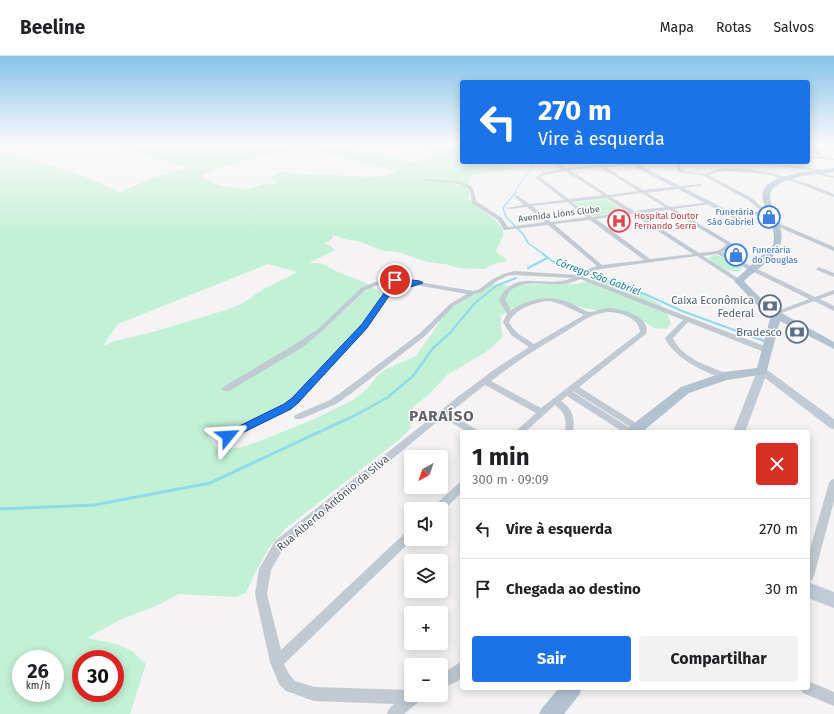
<!DOCTYPE html>
<html lang="pt">
<head>
<meta charset="utf-8">
<style>
  :root { --surface:#fff; --page:#f2f2f2; --text:#202124; --muted:#757577; --line:#e0e0e0; --accent:#1a73e8 }
  body { margin:0; font-family:"Fira Sans",sans-serif; background:var(--page); color:var(--text); height:100vh; display:flex; flex-direction:column; font-size:15px; white-space:nowrap }
  * { box-sizing:border-box; margin:0 }
  p { font-size:13px; color:var(--muted) }
  .icon { flex:none; width:22px; height:22px; fill:none; stroke:currentColor; stroke-width:2; stroke-linecap:round; stroke-linejoin:round }
  .map { position:relative; flex:1; overflow:hidden }
  .side { position:absolute; left:460px; top:374px; width:350px; height:260px; display:flex; flex-direction:column; background:var(--surface); border-radius:4px; box-shadow:0 2px 10px #0003 }
  .side>* { flex:none }
  .hud { position:absolute; left:460px; top:24px; width:350px; height:84px; border-radius:4px; box-shadow:0 2px 10px #0003; background:#1a73e8; color:#fff; overflow:hidden }
  .needle { width:26px; rotate:220deg }
  .controls { position:absolute; left:404px; top:394px; display:grid; gap:8px }
  .controls a { display:grid; place-items:center; width:44px; height:44px; border-radius:4px; background:var(--surface); box-shadow:0 2px 10px #0003; font-size:20px }
  .speed { position:absolute; left:12px; top:594px; display:flex; gap:8px; font-size:20px; font-weight:700; text-align:center }
  .speed>* { display:grid; place-content:center; width:52px; height:52px; border-radius:50%; background:var(--surface); box-shadow:0 2px 10px #0003; line-height:1 }
  .speed small { font-size:10px; font-weight:400 }
  .speed .limit { border:6px solid #d22; background:#fff; color:#111 }
  .pin { position:absolute; display:grid; place-items:center; width:34px; height:34px; color:#fff; margin:-17px; border:2px solid #fff; border-radius:50%; box-shadow:0 1px 4px #0007 }
  .me { position:absolute; width:44px; margin:-22px; rotate:63deg; stroke-linejoin:round; filter:drop-shadow(0 0 3px #0008) }
  .turn { display:flex; align-items:center; gap:14px; height:84px; padding:0 12px; font-size:18px }
  .turn .icon { width:52px; height:52px; stroke-width:2.5 }
  .turn b { display:block; font-size:28px; line-height:34px }
  .round { display:grid; place-items:center; flex:none; width:42px; height:42px; border-radius:4px; background:var(--page) }
  .head { display:flex; align-items:center; justify-content:space-between; height:68px; padding:0 12px }
  h1 { font-size:24px; font-weight:700; line-height:30px }
  .primary-button { display:flex; gap:8px; margin-top:auto; padding:8px 12px }
  .primary-button a { flex:1; height:46px; border-radius:4px; background:var(--accent); color:#fff; font-size:16px; font-weight:700; line-height:46px; text-align:center }
  .primary-button a+a { background:var(--page); color:var(--text) }
  ul { padding:0; list-style:none }
  li { display:flex; align-items:center; gap:12px; height:60px; padding:0 12px; border-top:1px solid var(--line) }
  li div { flex:1 }
  li b { display:block; font-size:15px }
  li em { font-style:normal }
  header { display:flex; align-items:center; gap:24px; box-sizing:border-box; height:56px; padding:0 20px; background:var(--surface); border-bottom:1px solid var(--line) }
  header strong { font-size:19px }
  nav { display:flex; gap:22px; margin-inline-start:auto; font-size:14px }
  .map>svg:first-child { display:block }
</style>
</head>
<body>
<header>
<strong>Beeline</strong>
<nav><a>Mapa</a><a>Rotas</a><a>Salvos</a></nav>
</header>
<div class="map">
<svg width="834" height="658" viewBox="0 0 834 658">
  <rect width="100%" height="100%" fill="#f5f3f3"/>
  <path fill="#c3f1d5" fill-rule="evenodd" d="M102 88H331L414 106 421 105 440 98 407 88H462V106H494L511 112 510 114 473 118 469 123V126L466 130 470 137 468 141 470 145 494 163 503 173V181L496 194 497 197 508 204 505 206 496 207 484 213 459 212 445 208 427 206 398 196 384 195 358 185 348 184 333 179V182L324 188 331 190 335 194 309 207H319L325 209 338 216 366 227 382 237 375 252 358 275 313 318 301 336 282 352 271 355 250 365 240 368 228 374 208 379 218 394 242 391 260 385 312 364 353 344 368 332 377 320 386 313 416 300 449 253 493 228 510 230 541 228H577L603 222 644 239 660 248 666 255 671 267 667 273 654 272 634 259 583 252 566 246 544 244 531 246 510 253 501 260V271L503 281 486 296 447 319 428 339 413 351 409 361 411 372 400 383 285 473 270 490 254 519 246 537 236 541 179 538 158 549 122 563 87 582 117 588 132 595 146 608 130 658H0V97L18 100 86 121 119 136 144 126 148 123 190 112ZM311 94 390 113 395 116 390 119 372 121 304 118 281 116 270 121 272 124 281 127 261 129 247 133 221 130 199 120C233 105 274 96 311 94ZM268 208 298 216 264 233 243 247 226 254 153 276 115 285 103 290 118 268ZM21 603H55V637H21ZM81 603H115V637H81Z
    M605 143 626 156 593 160 574 147Z
    M714 199 726 202 743 211 738 216 725 214 709 203 710 201Z"/>
  <g fill="none" stroke-linecap="round" stroke-linejoin="round">
    <path stroke="#90daee" stroke-width="1" d="M515 137C519 125 531 118 534 106"/>
    <path stroke="#90daee" stroke-width="1.5" d="M516 136 503 152 506 161 523 178 528 187 545 199"/>
    <path stroke="#90daee" stroke-width="2" d="M543 198 552 205 647 239 682 255 745 278
      M528 212 547 202
      M449 278 475 247 496 230 516 222"/>
    <path stroke="#90daee" stroke-width="2.5" d="M742 277 765 285
      M317 377 356 359 388 341 413 320 433 292 450 277"/>
    <path stroke="#90daee" stroke-width="3" d="M0 453 94 449 210 427 319 376"/>
    <path fill="#c1cad2" fill-rule="evenodd" d="M460 88H462V90L457 94H455V92Z
      M809 88H812L815 91 834 93V95L816 93 825 101 834 102V104L808 102V100L820 101 815 97Z
      M552 106H557L566 112 600 109 637 107 636 109 605 111 643 134 701 128V130H699L647 137 670 151 712 146V147L710 148 674 153 731 187 732 188 728 193 722 196 815 241 834 234V238L820 243 834 250V255L814 245 779 258H775V256L809 243 717 198 703 200 741 224V226H737L697 200 601 213 592 215 584 221 770 292 771 294 767 296H764L688 266 673 282C682 303 709 310 728 318L729 320 728 322 725 323C705 317 674 302 665 282L683 264 580 223C559 235 532 221 514 232 509 234 507 239 505 244L511 254C531 242 551 238 573 248 577 250 585 256 590 256 594 256 602 252 608 252 621 252 652 261 646 278L579 331 641 370 642 372 641 374H635L573 335V336L633 374 634 376H623L567 340 561 345C573 353 575 362 573 376H565C566 364 566 357 555 349L525 376H515L536 357 485 329 449 357 477 374 478 376H467L443 361 283 493 271 514 267 538 281 594 407 475 411 473V483H413L284 608 289 618 295 625 314 631 411 634V639H423L421 644 404 658H387L389 653 394 648 314 645 286 635 279 628 270 606 255 538 259 513 275 485 459 340 495 313 529 291 511 279 503 266 507 258 499 244C515 210 546 234 572 222L514 219 507 220 497 225 482 236 475 238 454 250 424 281 349 339 336 348 301 363H295L294 361 295 359 330 344 343 335 420 277 450 248 467 238 416 229 400 233 388 239 367 271 298 347 290 353 228 383 225 382 224 380 225 378 284 349 292 343 362 269 384 237 396 231 408 228 395 226 378 229 365 234 322 275 303 291 229 335H223L222 333 223 331 297 287 318 273 361 232 375 226 395 222 473 235 478 234 493 223 503 218 514 215 578 219 588 213 597 210 548 169 504 174 498 164 472 147C471 142 471 136 468 132 461 125 434 126 424 125L422 124 424 123 457 125 470 129 474 135 476 145 502 162 508 171 545 166 527 151 508 153 506 152 524 149 515 141V140L517 139 529 148 564 144 535 121 542 117 562 113ZM600 111 638 135 608 139 570 114ZM565 115 603 139 569 143 540 121 545 119ZM642 137 665 151 634 155 611 141ZM606 142 628 156 592 161 572 146ZM567 146 587 161 551 166 532 150ZM669 154 726 188 724 191 717 195 699 197 638 158ZM632 158 693 198 650 203 596 163ZM590 164 644 204 602 209 554 168ZM550 245 563 249 584 259 534 288C525 282 514 277 509 266 516 252 535 246 550 245ZM609 256C622 257 639 262 640 276L541 352 491 325C513 308 536 293 560 279 576 270 590 257 609 256Z
      M676 106H680L681 114C688 115 699 119 705 117 714 115 720 112 729 112 766 113 801 124 834 138V141L797 127 765 118 729 115 717 116 708 119 752 142 767 156V158H765L748 144 704 120 678 116Z
      M743 106H756L834 115 832 116Z
      M817 116 834 120V122L816 118Z
      M724 155H728L753 169 748 170 724 157Z
      M776 166 834 191V195L774 169V167Z
      M819 211 834 217V221L817 214 816 213Z
      M834 423V445L814 520 812 524 808 526V500L829 427 831 424Z
      M462 426V436L442 456 441 453H433L434 450 459 427Z
      M462 605V621L456 626 441 633V619Z
      M808 625 834 636V650L803 637 801 632H808Z"/>
    <path fill="#c1cbd6" fill-rule="evenodd" d="M634 106H640L639 108 641 110 727 154 771 156 774 158 771 160 724 157 637 112 633 108Z
      M762 311 766 313 834 363V373L830 372 765 322 745 376H733L757 315 758 313Z
      M808 526 834 536V552L808 542Z"/>
    <path fill="#b3c2d1" fill-rule="evenodd" d="M834 112V116C819 118 767 121 770 142 772 153 778 163 781 175 786 198 758 211 744 225 768 254 802 268 834 286V293L780 265 766 318 727 324 689 337 642 376H626L628 372 681 331 725 316 757 312 771 259 755 247 734 225 773 189C776 177 771 167 767 156 765 151 761 141 763 135 770 117 817 115 834 112Z
      M559 632H582L579 639 564 658H539L543 651Z"/>
  </g>
  <linearGradient id="sky" x2="0" y2="1"><stop stop-color="#85c3ea"/><stop offset="0.49" stop-color="#fafafa"/><stop offset="1" stop-color="#fafafa" stop-opacity="0"/></linearGradient>
  <rect width="834" height="180" fill="url(#sky)"/>
  <path fill="#1a73e8" stroke="#114b97" d="M395 222 420 225 423 227 401 234 389 240 367 272 298 347 291 353 232 382H225L223 380 225 377 284 348 292 342 362 268 384 237 396 231 408 228 393 226 392 224Z"/>
  <defs>
    <g id="shop-ring" transform="scale(1.15)"><circle r="9.5" fill="#fff" stroke="#3f7fe0" stroke-width="1.5"/><path d="M-5-2.5h2.3a2.7 3.5 0 0 1 5.4 0H5L5.5 6h-11ZM-1.5-2.5h3a1.5 2.3 0 0 0-3 0Z" fill="#3f7fe0"/></g>
    <g id="hospital-ring" transform="scale(1.15)"><circle r="9.5" fill="#fff" stroke="#e0444e" stroke-width="1.5"/><path d="M-5-5h3v3.5h4V-5h3V5h-3V1.5h-4V5h-3Z" fill="#e0444e"/></g>
    <g id="bank-ring" transform="scale(1.15)"><circle r="9.5" fill="#fff" stroke="#5c6f8a" stroke-width="1.5"/><path d="M-6-4H6V4H-6ZM0-2.3a2.3 2.3 0 1 0 0 4.6a2.3 2.3 0 1 0 0-4.6Z" fill="#5c6f8a"/></g>
  </defs>
  <g fill-rule="evenodd">
    <use href="#shop-ring" x="769" y="161"/>
    <use href="#hospital-ring" x="619" y="165"/>
    <use href="#shop-ring" x="736" y="199"/>
    <use href="#bank-ring" x="770" y="250"/>
    <use href="#bank-ring" x="797" y="276"/>
  </g>
  <g text-anchor="middle" dominant-baseline="central" stroke-width="3" stroke-linejoin="round" paint-order="stroke">
    <g font-size="9" fill="#366cbe" stroke="#fff" text-anchor="end">
      <text x="754" y="156">Funerária<tspan x="754" dy="10">São Gabriel</tspan></text>
      <text x="752" y="194" text-anchor="start">Funerária<tspan x="752" dy="10">do Douglas</tspan></text>
    </g>
    <g font-size="9" fill="#4a5661" stroke="#fff">
      <text transform="translate(559 158) rotate(-7)">Avenida Lions Clube</text>
    </g>
    <g font-size="9" fill="#be3a42" stroke="#fff" text-anchor="start">
      <text x="634" y="160">Hospital Doutor<tspan x="634" dy="10">Fernando Serra</tspan></text>
    </g>
    <g font-size="10" font-style="italic" fill="#0c7c9b" stroke="#fff">
      <text transform="translate(598 221) rotate(20)">Córrego São Gabriel</text>
    </g>
    <g font-size="11" fill="#4e5e75" stroke="#fff" text-anchor="end">
      <text x="754" y="244">Caixa Econômica<tspan x="754" dy="13">Federal</tspan></text>
      <text x="782" y="276">Bradesco</text>
    </g>
    <g font-size="11" fill="#4a5661" stroke="#fff">
      <text transform="translate(333 447) rotate(-40)">Rua Alberto Antônio da Silva</text>
    </g>
    <g font-size="15" font-weight="bold" letter-spacing="1" fill="#5f6368" stroke="#fff">
      <text x="442" y="360">PARAÍSO</text>
    </g>
  </g>
</svg>
<div class="controls">
<a><svg class="needle" viewBox="-14 -14 28 28"><path d="M0-13l5 13h-10z" fill="#e53935"/><path d="M0 13l5-13h-10z" fill="#757577"/></svg></a>
<a><svg class="icon" aria-label="sound" viewBox="0 0 24 24"><path d="M4 9h4l5-4v14l-5-4H4zM17 9q2 3 0 6"/></svg></a>
<a><svg class="icon" aria-label="layers" viewBox="0 0 24 24"><path d="M12 4l9 5-9 5-9-5zM3 14l9 5 9-5"/></svg></a>
<a>+</a>
<a>−</a>
</div>
<div class="speed"><div>26<small>km/h</small></div><div class="limit">30</div></div>
<div class="pin" style="left:395px;top:224px;background:#d93025"><svg class="icon" aria-label="arrive" viewBox="0 0 24 24"><path d="M6 21V4h12l-3 4 3 4H6"/></svg></div>
<svg class="me" style="left:228px;top:380px" viewBox="-20 -20 40 40"><path d="M0-17L14 15 0 8-14 15z" fill="#1a73e8" stroke="#fff" stroke-width="4"/></svg>
<div class="hud">
<div class="turn"><svg class="icon" aria-label="left" viewBox="0 0 24 24"><path d="M17 20v-9H6M10 6l-5 5 5 5"/></svg><div><b>270 m</b>Vire à esquerda</div></div>
</div>
<section class="side">
<div class="head"><div><h1>1 min</h1><p>300 m · 09:09</p></div><a class="round" style="background:#d93025;color:#fff"><svg class="icon" aria-label="close" viewBox="0 0 24 24"><path d="M6 6l12 12M18 6L6 18"/></svg></a></div>
<ul>
<li><svg class="icon" aria-label="left" viewBox="0 0 24 24"><path d="M17 20v-9H6M10 6l-5 5 5 5"/></svg><div><b>Vire à esquerda</b></div><em>270 m</em></li>
<li><svg class="icon" aria-label="arrive" viewBox="0 0 24 24"><path d="M6 21V4h12l-3 4 3 4H6"/></svg><div><b>Chegada ao destino</b></div><em>30 m</em></li>
</ul>
<div class="primary-button"><a>Sair</a><a>Compartilhar</a></div>
</section>
</div>
</body>
</html>
